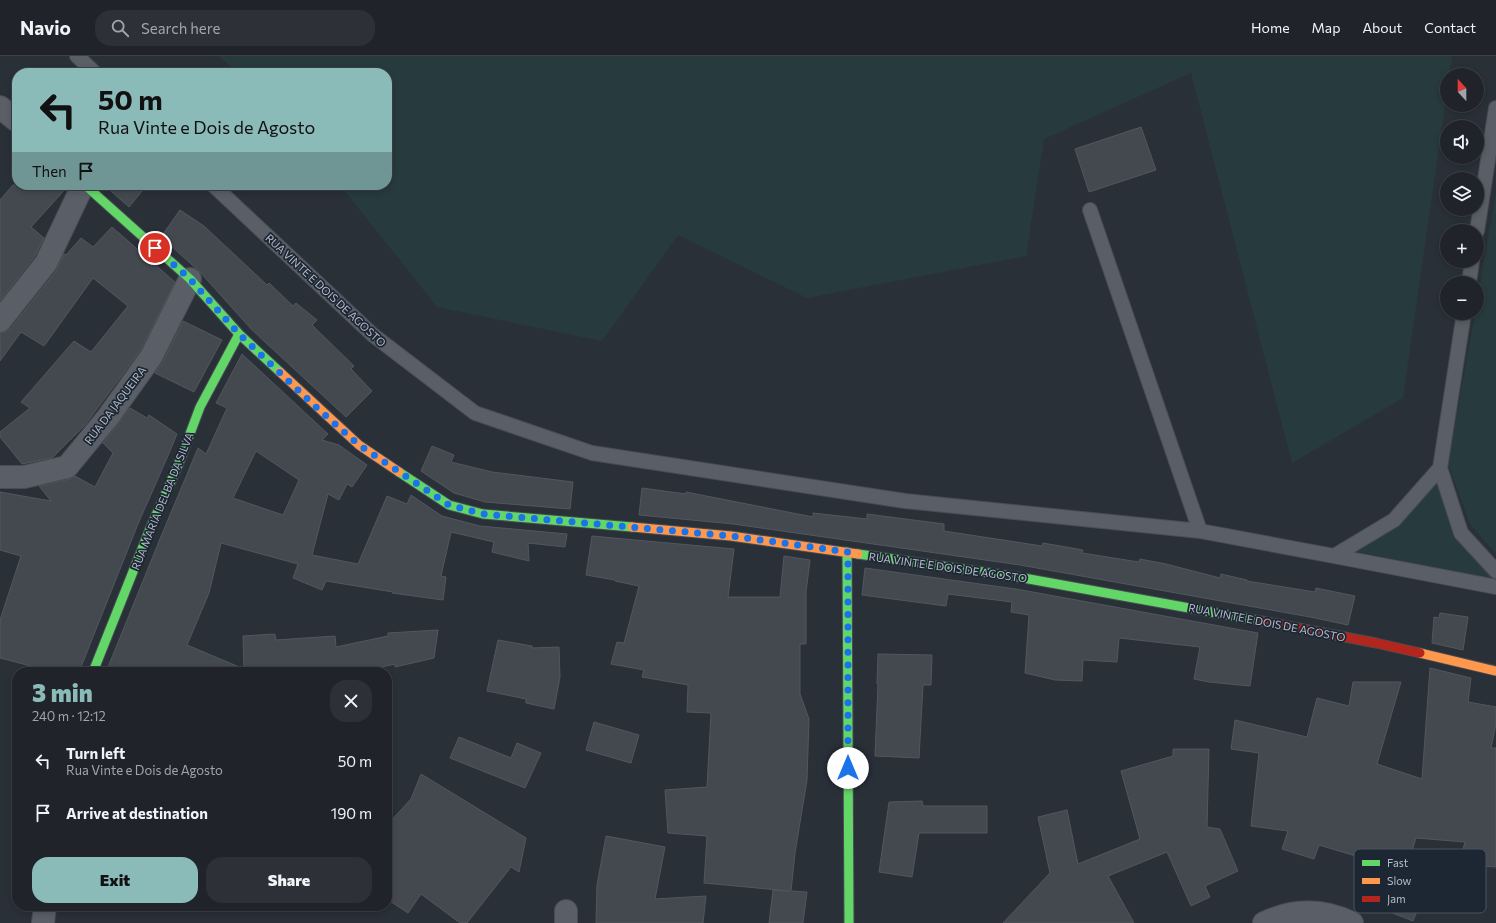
<!DOCTYPE html>
<html lang="en">
<head>
<meta charset="utf-8">
<style>
  :root { --surface:#20242a; --page:#2d3036; --text:#f1f3f6; --muted:#a2a4a8; --line:#3d4147; --accent:#8bbbb9 }
  body { margin:0; font-family:Commissioner,sans-serif; background:var(--page); color:var(--text); height:100vh; display:flex; flex-direction:column; font-size:15px; white-space:nowrap }
  * { box-sizing:border-box; margin:0 }
  p { font-size:13px; color:var(--muted) }
  .icon { flex:none; width:22px; height:22px; fill:none; stroke:currentColor; stroke-width:2; stroke-linecap:round; stroke-linejoin:round }
  .map { position:relative; flex:1; overflow:hidden }
  .panel { position:absolute; left:12px; top:611px; width:380px; height:244px; display:flex; flex-direction:column; background:var(--surface); border-radius:16px; box-shadow:0 2px 6px #0003,0 0 0 1px var(--line) }
  .panel>* { flex:none }
  .banner { position:absolute; left:12px; top:12px; width:380px; height:122px; border-radius:16px; box-shadow:0 2px 6px #0003,0 0 0 1px var(--line); background:#8bbbb9; color:#111; overflow:hidden }
  .needle { width:26px; rotate:339deg }
  .controls { position:absolute; left:1440px; top:12px; display:grid; gap:8px }
  .controls a { display:grid; place-items:center; width:44px; height:44px; border-radius:50%; background:var(--surface); box-shadow:0 2px 6px #0003,0 0 0 1px var(--line); font-size:20px }
  .pin { position:absolute; display:grid; place-items:center; width:34px; height:34px; color:#fff; margin:-17px; border:2px solid #fff; border-radius:50%; box-shadow:0 1px 4px #0007 }
  .me { position:absolute; width:44px; margin:-22px; rotate:0deg; stroke-linejoin:round; filter:drop-shadow(0 0 3px #0008) }
  .turn { display:flex; align-items:center; gap:14px; height:84px; padding:0 20px; font-size:18px }
  .turn .icon { width:52px; height:52px; stroke-width:2.5 }
  .turn b { display:block; font-size:28px; line-height:34px }
  .then { display:flex; align-items:center; height:38px; padding:0 20px; background:#0003; gap:8px; font-size:15px }
  .round { display:grid; place-items:center; flex:none; width:42px; height:42px; border-radius:16px; background:var(--page) }
  .head { display:flex; align-items:center; justify-content:space-between; height:68px; padding:0 20px }
  h1 { font-size:24px; font-weight:800; line-height:30px; color:var(--accent) }
  .action { display:flex; gap:8px; margin-top:auto; padding:8px 20px }
  .action a { flex:1; height:46px; border-radius:16px; background:var(--accent); color:#111; font-size:16px; font-weight:800; line-height:46px; text-align:center }
  .action a+a { background:var(--page); color:var(--text) }
  ul { padding:0; list-style:none }
  li { display:flex; align-items:center; gap:12px; height:52px; padding:0 20px }
  li div { flex:1 }
  li b { display:block; font-size:15px }
  li em { font-style:normal }
  header { display:flex; align-items:center; gap:24px; box-sizing:border-box; height:56px; padding:0 20px; background:var(--surface); border-bottom:1px solid var(--line) }
  header strong { font-size:19px }
  nav { display:flex; gap:22px; margin-inline-start:auto; font-size:14px }
  .search { width:280px; height:36px; background:var(--page); display:flex; align-items:center; gap:10px; box-sizing:border-box; padding:0 14px; border-radius:16px; color:var(--muted); font-size:15px }
  .map>svg:first-child { display:block }
</style>
</head>
<body>
<header>
<strong>Navio</strong>
<div class="search"><svg class="icon" aria-label="search" viewBox="0 0 24 24"><circle cx="10" cy="10" r="6"/><path d="M15 15l6 6"/></svg>Search here</div>
<nav><a>Home</a><a>Map</a><a>About</a><a>Contact</a></nav>
</header>
<div class="map">
<svg width="1496" height="867" viewBox="0 0 1496 867">
  <rect width="100%" height="100%" fill="#2a3038"/>
  <path fill="#273a3e" d="M219 0H1452L1449 19H1447V35L1403 342 1292 407 1191 17 1044 83 1026 200 807 242 678 179 602 285 437 251 340 129H387V17H238Z
    M1496 137V498L1470 468 1448 408 1475 257H1477V245Z
    M1438 423 1457 481 1496 523V525L1353 495 1399 469Z"/>
  <path fill="#444950" stroke="#52575f" fill-rule="evenodd" d="M1141 71 1156 114 1089 136 1075 93Z
    M13 129H69L31 171 44 182 35 200 0 245V144Z
    M104 129H147L129 151Z
    M180 154 204 170 267 229 269 227 293 250 296 247 317 264 312 269 354 310 351 313 372 335 346 361 252 274 199 215 161 181Z
    M112 171 175 226 140 295 85 369 52 402 22 408 0 381V376L30 352 21 346 74 285 91 296 128 250 93 222 44 290 21 276 0 305V277L5 276 10 273 56 215 64 198 66 199 81 182 93 191Z
    M183 265 222 284 194 336 155 317 162 307Z
    M242 298 328 378 322 384 339 389 367 409 352 431 347 428 339 444 328 438 312 499 358 508 387 440 407 448 411 439 442 460 480 470 567 478 565 491 528 487 529 505 492 496 494 486 451 476 441 520 446 521 443 544 392 537 393 536 326 525 322 534 293 522 298 508 221 487 209 537 187 589 244 613 243 580 275 578 276 584 335 580 336 591 388 580V577L438 574 434 602 395 611V608L359 616H106L162 478 198 392 206 398 227 352 216 347ZM256 395 299 424 283 459 233 442Z
    M130 352 147 362 149 359 177 378 167 402 138 468 81 611V616H54L0 602V564L21 500 0 494V436L51 445 39 430 70 423 75 420 95 431 113 397 103 387Z
    M432 390 454 399 451 406 492 416 573 426 570 453 485 446 454 437 421 415Z
    M642 432 686 438V436L813 461V457L867 463V458L944 468V475L1042 490 1043 487 1083 494 1082 497 1139 506 1140 503 1166 508 1220 522 1221 518 1247 524V525L1315 536 1316 532 1355 540 1348 569 1310 561 1020 509 733 468 639 459Z
    M592 480 734 493 728 541H780L784 500 810 504 806 536V588H800V638L809 663 807 724 795 797 791 835 807 836 803 867H769L773 834 789 835 704 827 707 780 668 777 665 734 707 731 711 657 687 656 688 629 642 621 644 614 611 608 617 586 624 587 639 530 615 525V524L586 519Z
    M865 512 1016 533 1258 577 1250 630 1209 626 1194 623 1200 591 1119 582 1117 606 1083 604 1082 625 1055 624 1025 617 1029 559 1011 556 1012 546 948 538 946 550 862 539Z
    M1440 557 1468 561 1463 594 1432 587 1434 561 1439 562Z
    M498 584 532 590V592L559 591 560 621 554 653 526 647V643L487 635Z
    M878 598 932 599 931 629H923L919 702 875 700 878 628H877Z
    M1430 612 1471 622 1468 646 1496 651V668L1491 692H1496V811L1483 810 1473 845 1450 839 1465 786 1416 782 1406 815 1319 789 1314 803 1282 793 1288 775 1251 770 1259 697 1231 693 1235 664 1307 681 1317 642 1349 650 1353 626H1401L1377 708 1422 723Z
    M594 666 639 679 631 707 586 694Z
    M459 681 511 702 517 687 541 697 525 732 450 702Z
    M1173 693H1209L1207 771 1220 773 1238 815 1205 830 1210 841 1191 850 1167 796 1108 820 1134 867H1003L1050 817 1038 761 1067 754 1078 808 1140 783 1121 715 1173 700Z
    M421 718 526 782 519 816 511 811 467 867H460L421 838 408 857 387 843V769L411 743Z
    M922 745 923 750H987V777H919L912 821 879 816 889 746Z
    M606 780 665 791 655 843 706 840 703 867H596L597 829Z
    M1394 832 1422 843 1413 865 1385 854Z"/>
  <g fill="none" stroke-linecap="round" stroke-linejoin="round">
    <g stroke="#484c53" stroke-width="16">
      <path id="lane" d="M77 0 95 17
        M213 129 373 279 475 357 592 397 905 445 1200 475 1334 500
        M1090 154 1200 475
        M1477 175 1496 52
        M1469 227 1472 205
        M1464 257 1440 412 1394 464 1334 500 1496 531
        M1440 412 1461 477 1496 515"/>
    </g>
    <g stroke="#484c53" stroke-width="24">
      <path id="street" d="M0 51 17 65
        M0 265 46 207 83 129
        M0 421H24L67 411 108 361 151 301 190 223
        M566 855V867
        M43 867 45 850
        M1264 867C1293 853 1323 853 1352 867"/>
    </g>
    <g stroke="#484c53" stroke-width="11">
      <path id="fast" d="M85 129 190 223 239 278 280 316
        M399 416 449 449 483 458 632 471
        M847 496 849 867
        M858 498 1018 521 1261 565
        M93 616 150 473 179 407 200 351 239 278"/>
    </g>
    <g stroke="#484c53" stroke-width="11">
      <path id="slow" d="M280 316 359 389 399 416
        M632 471 731 480 858 498
        M1420 597 1496 615"/>
    </g>
    <g stroke="#484c53" stroke-width="11">
      <path id="jam" d="M1261 565 1376 587 1420 597"/>
    </g>
    <use href="#lane" stroke="#5a5e66" stroke-width="14"/>
    <use href="#street" stroke="#5a5e66" stroke-width="22"/>
    <use href="#fast" stroke="#63d668" stroke-width="9"/>
    <use href="#slow" stroke="#ff974d" stroke-width="9"/>
    <use href="#jam" stroke="#b3261e" stroke-width="9"/>
  </g>
  <g fill="none" stroke-linecap="round" stroke-linejoin="round">
    <path stroke="#1a73e8" stroke-width="7" stroke-dasharray="0 12.6" d="M155 192 190 223 239 278 317 352 359 389 449 449 483 458 732 480 848 496V712"/>
  </g>
  <g text-anchor="middle" dominant-baseline="central" stroke-width="3.5" stroke-linejoin="round" paint-order="stroke">
    <g font-size="11" fill="#b4bcc9" stroke="#1d2633">
      <text transform="translate(326 234) rotate(43)">RUA VINTE E DOIS DE AGOSTO</text>
      <text transform="translate(115 349) rotate(-53)">RUA DA JAQUEIRA</text>
      <text transform="translate(162 445) rotate(-68)">RUA MARIA DELBA DA SILVA</text>
      <text transform="translate(948 511) rotate(8)">RUA VINTE E DOIS DE AGOSTO</text>
      <text transform="translate(1267 566) rotate(11)">RUA VINTE E DOIS DE AGOSTO</text>
    </g>
  </g>
  <rect x="1354" y="793" width="132" height="64" rx="6" fill="#1d2633" stroke="#4a5360" stroke-width="1"/>
  <rect x="1362" y="804" width="18" height="6" fill="#63d668"/>
  <rect x="1362" y="822" width="18" height="6" fill="#ff974d"/>
  <rect x="1362" y="840" width="18" height="6" fill="#b3261e"/>
  <g font-size="11" fill="#b4bcc9">
    <text x="1387" y="811">Fast</text>
    <text x="1387" y="829">Slow</text>
    <text x="1387" y="847">Jam</text>
  </g>
</svg>
<div class="controls">
<a><svg class="needle" viewBox="-14 -14 28 28"><path d="M0-13l5 13h-10z" fill="#e53935"/><path d="M0 13l5-13h-10z" fill="#a2a4a8"/></svg></a>
<a><svg class="icon" aria-label="sound" viewBox="0 0 24 24"><path d="M4 9h4l5-4v14l-5-4H4zM17 9q2 3 0 6"/></svg></a>
<a><svg class="icon" aria-label="layers" viewBox="0 0 24 24"><path d="M12 4l9 5-9 5-9-5zM3 14l9 5 9-5"/></svg></a>
<a>+</a>
<a>−</a>
</div>
<div class="pin" style="left:155px;top:192px;background:#d93025"><svg class="icon" aria-label="arrive" viewBox="0 0 24 24"><path d="M6 21V4h12l-3 4 3 4H6"/></svg></div>
<svg class="me" style="left:848px;top:712px" viewBox="-20 -20 40 40"><circle r="19" fill="#fff"/><path d="M0-13L10 11 0 6-10 11z" fill="#1a73e8"/></svg>
<div class="banner">
<div class="turn"><svg class="icon" aria-label="left" viewBox="0 0 24 24"><path d="M17 20v-9H6M10 6l-5 5 5 5"/></svg><div><b>50 m</b>Rua Vinte e Dois de Agosto</div></div>
<div class="then">Then<svg class="icon" aria-label="arrive" viewBox="0 0 24 24"><path d="M6 21V4h12l-3 4 3 4H6"/></svg></div>
</div>
<section class="panel">
<div class="head"><div><h1>3 min</h1><p>240 m · 12:12</p></div><a class="round"><svg class="icon" aria-label="close" viewBox="0 0 24 24"><path d="M6 6l12 12M18 6L6 18"/></svg></a></div>
<ul>
<li><svg class="icon" aria-label="left" viewBox="0 0 24 24"><path d="M17 20v-9H6M10 6l-5 5 5 5"/></svg><div><b>Turn left</b><p>Rua Vinte e Dois de Agosto</p></div><em>50 m</em></li>
<li><svg class="icon" aria-label="arrive" viewBox="0 0 24 24"><path d="M6 21V4h12l-3 4 3 4H6"/></svg><div><b>Arrive at destination</b></div><em>190 m</em></li>
</ul>
<div class="action"><a>Exit</a><a>Share</a></div>
</section>
</div>
</body>
</html>
